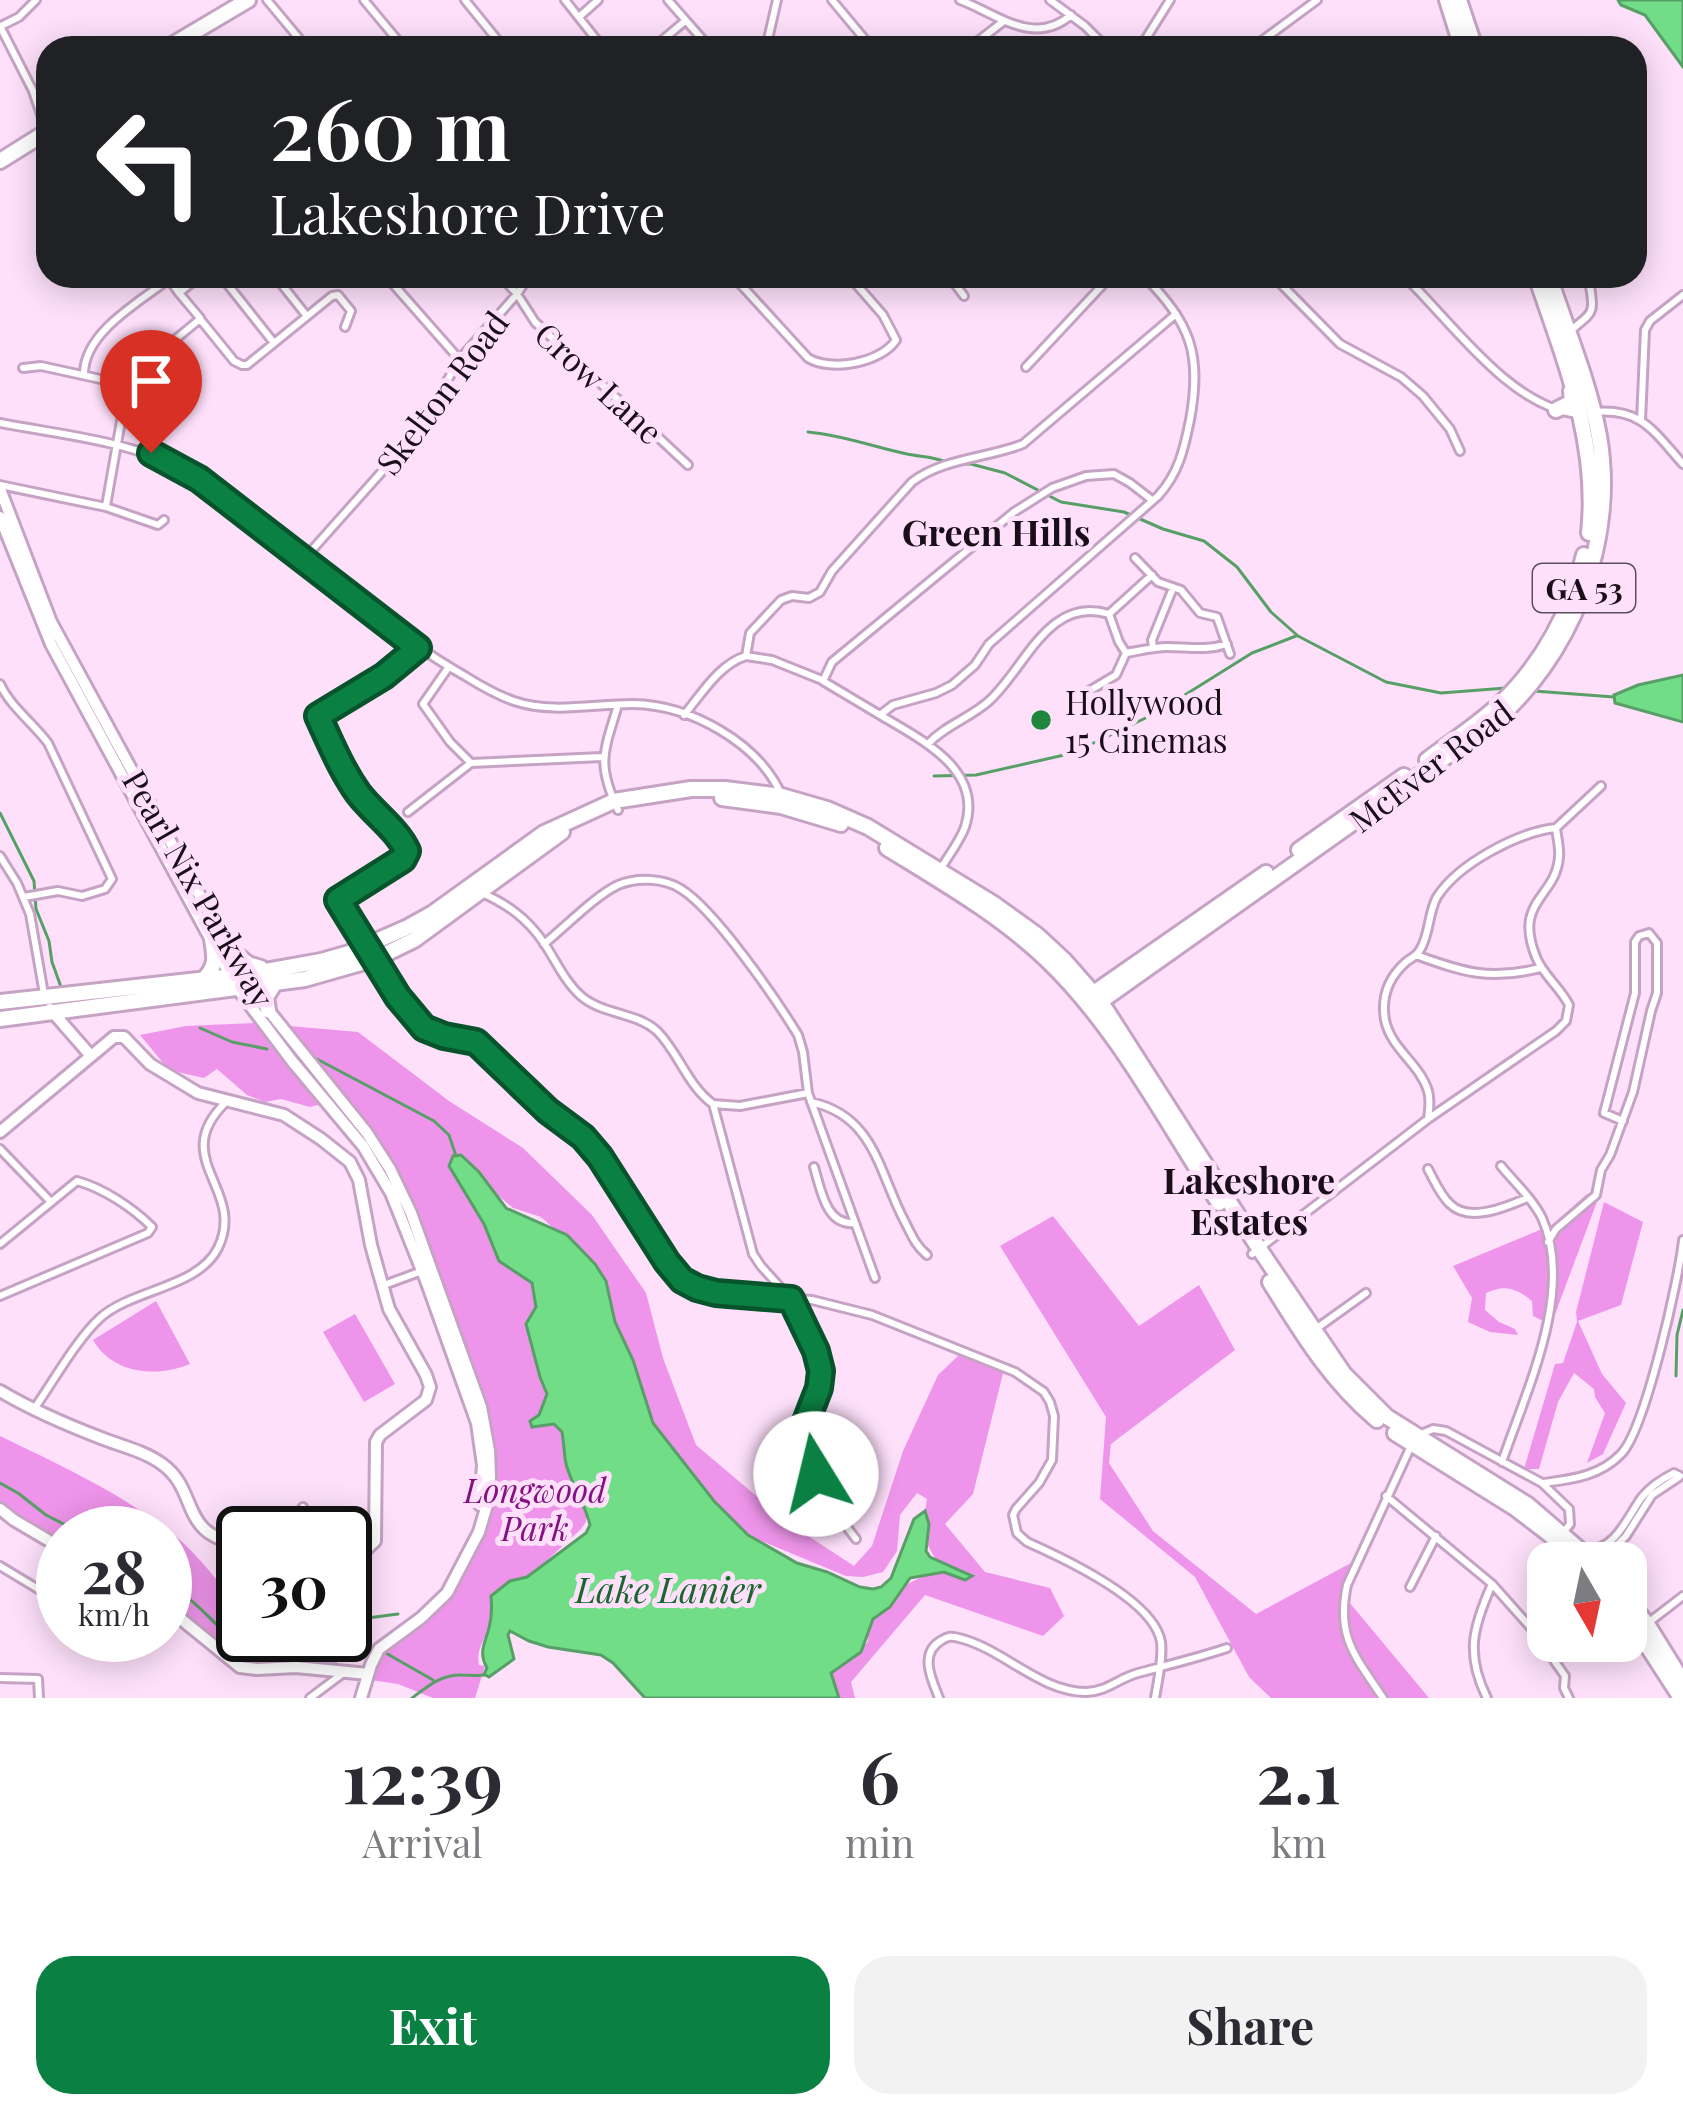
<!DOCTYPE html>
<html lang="en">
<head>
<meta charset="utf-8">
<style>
  :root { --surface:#fff; --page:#f2f2f3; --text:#2b2b33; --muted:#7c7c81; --accent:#0b8043 }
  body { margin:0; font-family:"Playfair Display",serif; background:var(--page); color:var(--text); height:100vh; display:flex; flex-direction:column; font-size:45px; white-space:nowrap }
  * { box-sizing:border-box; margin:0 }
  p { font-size:39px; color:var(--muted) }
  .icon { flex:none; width:66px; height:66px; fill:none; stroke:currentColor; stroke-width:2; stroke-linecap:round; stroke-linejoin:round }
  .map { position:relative; height:1698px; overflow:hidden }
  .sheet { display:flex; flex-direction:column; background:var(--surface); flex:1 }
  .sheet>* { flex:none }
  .banner { position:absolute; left:36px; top:36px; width:1611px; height:252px; border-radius:36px; box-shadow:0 6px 30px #0003; background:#202124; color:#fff; overflow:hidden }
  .needle { width:78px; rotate:171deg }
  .fabs { position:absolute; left:1527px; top:1542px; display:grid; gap:24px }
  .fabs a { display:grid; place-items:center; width:120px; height:120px; border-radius:24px; background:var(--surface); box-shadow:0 6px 30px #0003; font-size:60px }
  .speed { position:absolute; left:36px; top:1506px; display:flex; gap:24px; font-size:60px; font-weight:700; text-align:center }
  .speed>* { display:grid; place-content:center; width:156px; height:156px; border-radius:50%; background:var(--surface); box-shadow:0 6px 30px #0003; line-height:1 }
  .speed small { font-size:30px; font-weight:400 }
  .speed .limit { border:6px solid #111; border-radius:18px; background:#fff; color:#111 }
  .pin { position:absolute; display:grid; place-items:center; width:102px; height:102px; color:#fff; margin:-123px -51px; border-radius:50% 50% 50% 0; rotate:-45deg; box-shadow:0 0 12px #0007 }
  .pin .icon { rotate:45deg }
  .me { position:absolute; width:132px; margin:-66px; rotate:351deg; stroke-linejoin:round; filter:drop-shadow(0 0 9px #0008) }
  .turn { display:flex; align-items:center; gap:42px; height:252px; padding:0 36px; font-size:54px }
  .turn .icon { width:156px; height:156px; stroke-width:2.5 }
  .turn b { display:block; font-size:84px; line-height:102px }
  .eta { display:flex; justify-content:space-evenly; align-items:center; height:204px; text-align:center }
  .eta b { font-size:72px; font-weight:700; line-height:84px }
  .cta { display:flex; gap:24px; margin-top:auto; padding:24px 36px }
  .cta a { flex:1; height:138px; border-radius:36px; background:var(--accent); color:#fff; font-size:48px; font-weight:700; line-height:138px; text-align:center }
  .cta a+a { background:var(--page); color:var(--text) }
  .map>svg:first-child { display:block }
</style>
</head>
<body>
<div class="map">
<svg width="1683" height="1698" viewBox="0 0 1683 1698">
  <rect width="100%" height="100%" fill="#fee0fb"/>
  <path fill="#ee94ea" d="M254 1023 358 1032 449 1101 523 1148 592 1215 646 1293 663 1358 696 1445 787 1522 854 1566 872 1546 903 1451 938 1375 960 1354 1004 1369 973 1494 945 1524 985 1572 1050 1588 1064 1616 1043 1636 925 1595 851 1682 855 1698H834L825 1670 854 1659 868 1641 865 1614 897 1589 934 1571 939 1564C922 1540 922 1528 927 1499L917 1493 900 1515 897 1551 883 1572 863 1577 846 1576 764 1542 738 1539 667 1456 639 1402 581 1253 541 1217 513 1208 494 1192 472 1188 499 1261 532 1283 536 1307 531 1345 547 1394 533 1427 554 1424 562 1432 565 1460 586 1511 601 1510 587 1514 586 1522 581 1529 542 1565 526 1577 510 1581 491 1595C492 1606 492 1616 489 1627 484 1642 476 1649 479 1665L485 1666 475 1698H433L398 1684 371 1680C381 1639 414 1627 443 1601 457 1588 469 1565 478 1547 517 1468 479 1384 451 1309 435 1266 423 1221 402 1181 386 1151 365 1124 344 1098L310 1107 281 1099 265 1102 247 1095 217 1069 204 1078 169 1070 140 1035 186 1026Z
    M1587 1194 1598 1199 1551 1325 1533 1316 1532 1301C1516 1288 1505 1284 1486 1293L1485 1310 1499 1322 1515 1329 1518 1335 1490 1332 1468 1322 1472 1298 1453 1266 1552 1225Z
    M1604 1202 1643 1222 1621 1305 1578 1321 1602 1374 1626 1403 1603 1454 1587 1463 1605 1413 1595 1397 1594 1389 1574 1373 1558 1402 1539 1469H1524L1555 1364 1563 1363 1577 1322 1576 1312Z
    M1053 1216 1139 1326 1199 1285 1235 1350 1111 1444 1109 1463 1153 1531 1256 1614 1351 1563 1344 1596 1429 1698H1271L1249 1677 1195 1577 1100 1499 1106 1417 1000 1246Z
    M156 1301 190 1364C156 1378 113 1374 93 1340Z
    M355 1314 395 1384 364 1402 323 1332Z
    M0 1436C60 1465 121 1493 173 1534 199 1555 221 1586 243 1611V1635H246L247 1648C275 1630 312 1635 345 1635L335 1669 251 1665 247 1662 246 1670 165 1607V1533H63V1548L0 1512Z"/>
  <path fill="#71dd86" stroke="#579f66" stroke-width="3" d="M1618 0H1683V67L1645 15 1621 5Z
    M1683 675V722L1615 703 1614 695 1638 685Z
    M461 1155 479 1172 506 1208 567 1235 595 1264 606 1281 615 1322 633 1360 653 1423 714 1501 748 1535 797 1563 827 1572 860 1587 873 1589 881 1587 891 1578 914 1519 925 1511 929 1524 926 1551 930 1557 972 1576 965 1580 944 1572 910 1578 890 1607 873 1619 861 1652 831 1673 839 1698H645L613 1663 601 1655 548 1647 529 1641 510 1631 508 1635 514 1659 489 1677 484 1674 487 1668C478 1652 485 1644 489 1628 492 1617 492 1607 491 1596L510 1581 527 1577 586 1533 590 1525C585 1503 572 1486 566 1464 564 1454 564 1443 562 1432L554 1424 532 1427 530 1421 539 1415 547 1394 540 1377 526 1324 536 1307 532 1283 499 1261 484 1224 449 1166 453 1156Z"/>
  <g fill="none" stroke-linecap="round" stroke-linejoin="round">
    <path stroke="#579f66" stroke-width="3" d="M808 432C842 435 874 447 907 454 921 457 932 456 946 462
      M955 464H971L1005 473 1061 502 1124 512 1163 529 1204 541 1237 567 1271 612 1298 636 1386 682 1441 693 1506 688
      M1534 691 1614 697
      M934 776 976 775 1073 753 1156 713 1252 653 1296 636
      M0 813 34 881 36 909 49 941 52 962 61 987
      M200 1028 232 1042 267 1049
      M315 1058 434 1121 449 1135 456 1156
      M1676 1376 1677 1335 1683 1310
      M0 1483 18 1493 46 1515 81 1533
      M165 1586C194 1594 213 1626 237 1642L289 1635
      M345 1621 398 1614
      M384 1652 433 1680
      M412 1698C428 1686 442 1674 462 1675 470 1675 477 1676 485 1675"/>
    <g stroke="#c6a3c4" stroke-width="12">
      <path id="street" d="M267 0 307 48
        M364 0 404 48
        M465 0 504 48
        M565 0 603 48
        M668 0 710 48
        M832 0 872 48
        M960 0C997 14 1034 47 1071 15
        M1050 0 1085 26 1107 48
        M579 17 598 0
        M0 26 33 91 47 132
        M1 26 19 17 36 0
        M653 48 685 21
        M766 48 777 0
        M969 48 1004 21
        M1140 48 1170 0
        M1252 48 1317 0
        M1483 48 1512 42 1526 48
        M221 276 274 343
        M275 276 306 315
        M386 276 459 359
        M501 276 517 294 535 322 688 465
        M733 276 808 358C831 372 881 363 896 340L883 315 849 276
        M949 276 964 296
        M1273 276 1340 344 1401 377 1423 396 1450 429 1460 451
        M1404 276C1451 321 1508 405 1576 414
        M179 293 200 318
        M1569 332C1592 312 1596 316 1589 281
        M1026 367 1111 276
        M23 368 41 366 114 382 125 381 200 319 234 361 242 365H247L332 296 338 295 351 311 345 327
        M84 373C85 332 138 303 169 279L179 293 200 276
        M1595 412C1642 408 1654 432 1683 464
        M1641 421 1645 330 1650 321 1683 295
        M0 423C67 436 141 441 199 479 244 515 291 550 337 586 379 618 419 650 465 676 481 686 496 695 514 701 552 714 593 704 633 704 691 705 759 743 782 796
        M0 485 106 507 158 525 164 520
        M106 506 121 421
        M1135 558 1158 582 1181 590 1200 613 1217 617 1230 654
        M304 559 419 430 459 360 517 294 529 276
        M418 648 384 676 318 716 335 755 355 787 406 846V857L403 859 338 900 398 997 424 1028 439 1035 475 1042 547 1111 583 1137 600 1157 667 1262 682 1280 696 1288 716 1293 812 1300 872 1315 1015 1372 1044 1392 1050 1402 1054 1416 1052 1460 1039 1483 1016 1509 1013 1515 1017 1533 1027 1542C1063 1558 1154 1600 1161 1642 1163 1659 1158 1680 1155 1698
        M1153 648 1152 640 1173 588
        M1126 653 1119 642 1109 614 1152 575
        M746 656 772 660 822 680
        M448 668 423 704 450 742 471 763
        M0 684C10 706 33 723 48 743L112 879 105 889 82 896 58 891 24 897
        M1079 697 1116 675 1126 653C1139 651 1153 647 1167 647 1188 647 1206 651 1227 644
        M618 705C604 752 596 762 618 810
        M684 715C701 695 719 664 746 656L750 633 781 600 792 596 809 598 820 592 832 571 912 482C943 458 988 458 1023 444L1176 314
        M880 715 823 681 832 662 1014 512 1052 488 1086 476 1114 474 1130 483 1152 500
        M928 744C944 726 970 718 989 701 1025 669 1048 595 1109 614
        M408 812 471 763 602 757
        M0 856 17 883 30 914 44 994
        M941 868C949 855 960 841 965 827 984 769 920 739 880 715L893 705 936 693 952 685 975 665 989 644 1158 496C1179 473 1184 449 1190 420 1202 354 1191 324 1144 276
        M480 892C507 904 527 918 544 943 556 961 565 982 581 996 603 1015 636 1012 657 1031 679 1053 687 1085 713 1104L740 1106 808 1093
        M544 944C564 928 596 895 618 885 637 877 664 878 681 889 715 910 776 999 798 1035L803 1052 808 1093 875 1278
        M1416 955C1463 972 1490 981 1540 968
        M811 1102C876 1116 879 1175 906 1224 912 1236 916 1246 927 1255
        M713 1104 753 1254 761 1266 796 1305 820 1361 819 1387 805 1424 808 1439 818 1485 823 1496 856 1539
        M1428 1119C1429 1110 1431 1100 1428 1091 1420 1064 1391 1049 1385 1020 1381 997 1388 978 1406 962 1412 957 1416 957 1420 950 1430 934 1428 913 1437 897 1458 864 1518 832 1556 828
        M0 1149 51 1202
        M1501 1166C1514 1182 1533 1199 1542 1218 1575 1291 1526 1391 1502 1462
        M814 1167C821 1190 826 1226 855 1223
        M1428 1169C1434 1180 1440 1195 1450 1204 1469 1223 1506 1207 1527 1198
        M1548 1242 1556 1229 1596 1195 1601 1170 1610 1155 1633 1092 1651 1011 1657 993V943L1649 933 1639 936 1635 942V993L1604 1113 1623 1121
        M0 1244 77 1181C103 1188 133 1208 152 1227L148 1233 0 1296
        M1252 1254 1428 1119 1556 1031 1566 1021 1569 1005C1560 987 1543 975 1536 957 1513 900 1556 898 1559 857 1560 848 1557 837 1556 828L1601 786
        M384 1285 422 1271
        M1313 1331 1366 1293
        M34 1409C53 1382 77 1339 100 1318 132 1289 198 1288 218 1248 247 1189 167 1159 226 1102
        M1419 1435 1433 1429 1446 1431 1542 1483 1569 1509 1570 1524 1563 1533
        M1544 1483C1573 1479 1600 1476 1621 1454 1645 1430 1679 1279 1683 1240
        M1386 1496 1492 1584 1532 1629 1565 1676 1564 1688 1569 1698
        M300 1518 299 1512 303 1507
        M1588 1549C1615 1551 1628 1516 1642 1497 1651 1486 1662 1479 1674 1473L1680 1476
        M1605 1563 1610 1552 1626 1536 1652 1495 1679 1477
        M0 1566 63 1604
        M1410 1587 1436 1536
        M1648 1623 1683 1596
        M113 1635 115 1636
        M0 1678 38 1679 39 1698
        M310 1698 342 1674
        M939 1698C932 1680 918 1653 942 1640 948 1636 952 1636 959 1638 1004 1649 1038 1691 1086 1692 1106 1692 1119 1678 1138 1673 1168 1665 1197 1658 1227 1648
        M1383 1698C1355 1656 1336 1637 1347 1585L1411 1446
        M1487 1698C1465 1654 1473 1627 1492 1584"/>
    </g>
    <g stroke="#c6a3c4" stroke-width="16">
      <path id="secondary" d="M0 489 51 622 249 986 367 1133 390 1169 411 1213 481 1407 489 1451 490 1477 487 1505 479 1532 447 1593 421 1618 379 1649 371 1665 361 1698
        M0 517 51 644 237 988 292 1061 363 1146 391 1193 427 1283 477 1423 483 1465 480 1505
        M50 1009 91 1056
        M0 1132 114 1037H124L150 1064 198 1093 284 1115 321 1139 350 1162 359 1180 371 1245 389 1309 426 1375 430 1387 426 1400 380 1435 376 1442 375 1541 362 1553 345 1551
        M0 1391C32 1410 67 1425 101 1438 121 1446 144 1451 162 1464 200 1491 178 1537 243 1544
        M0 1509 14 1520 63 1549
        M266 1533C287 1511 293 1510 313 1533
        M165 1606 240 1667 257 1669 296 1667 368 1674"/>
    </g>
    <g stroke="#c6a3c4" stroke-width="20">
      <path id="primary" d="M1447 0 1462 48
        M1459 0 1475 48
        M167 48 248 0
        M0 161 48 131
        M1536 276C1564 359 1599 443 1589 533
        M1556 410 1572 402 1571 391
        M1427 760C1452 741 1479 724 1502 702 1542 664 1572 609 1584 555
        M722 798 781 806 841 824
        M887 848C942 882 1000 915 1047 960 1118 1028 1165 1121 1219 1203
        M1299 850 1404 776
        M232 951 248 964 261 968
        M203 980C217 966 215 958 212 939
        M1088 997 1266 873
        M0 1002 243 975 321 961 349 953 406 928 433 913 544 833 614 801 691 789H725L782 796 827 809 868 827 994 904 1037 935 1065 961 1101 1002 1260 1250 1344 1374 1387 1417 1528 1505 1595 1563
        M1097 1004 1488 727C1571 659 1617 543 1599 436 1589 382 1566 328 1549 276
        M268 1010 266 997 275 983
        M0 1019 305 979 375 959 414 940 562 832
        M1270 1282C1301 1332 1331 1382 1377 1420
        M1395 1433 1515 1508 1558 1541 1581 1563
        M1626 1597 1647 1624 1683 1682
        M1626 1613 1681 1698"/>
    </g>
    <use href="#street" stroke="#fff" stroke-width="6"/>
    <use href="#secondary" stroke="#fff" stroke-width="10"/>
    <use href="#primary" stroke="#fff" stroke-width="14"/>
  </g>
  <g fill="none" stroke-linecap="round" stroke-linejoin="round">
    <g stroke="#07532c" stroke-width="30">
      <path id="route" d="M151 453 199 479 418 648 384 676 318 716C330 742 341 769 358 793 373 813 397 829 407 851L403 859 338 900 398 997 424 1028 444 1036 476 1042 548 1111 583 1137 600 1157 667 1262 682 1280 697 1288 716 1293 791 1299 816 1351 821 1371 819 1388 805 1424 816 1474"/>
    </g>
    <use href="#route" stroke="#0b8043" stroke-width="21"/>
  </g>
  <circle fill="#1e873d" stroke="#fee0fb" stroke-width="4.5" cx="1041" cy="720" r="12"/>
  <g text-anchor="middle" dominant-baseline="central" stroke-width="10" stroke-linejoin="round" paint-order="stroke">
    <rect fill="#fee0fb" stroke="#5e4d5e" stroke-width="3" x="1533" y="564" width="102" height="48" rx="9"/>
    <g font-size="30" font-weight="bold" fill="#1a0e1a">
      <text x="1584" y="588">GA 53</text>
    </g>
    <g font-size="33" fill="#1a0e1a" stroke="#fee0fb">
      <text transform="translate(600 382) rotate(43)">Crow Lane</text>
      <text transform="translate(441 392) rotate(-53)">Skelton Road</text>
      <text transform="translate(1430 765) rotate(-37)">McEver Road</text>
      <text transform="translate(200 888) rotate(60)">Pearl Nix Parkway</text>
    </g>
    <g font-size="33" fill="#1a0e1a" stroke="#fee0fb" text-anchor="start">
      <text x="1065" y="701">Hollywood<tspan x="1065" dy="38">15 Cinemas</tspan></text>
    </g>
    <g font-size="33" font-style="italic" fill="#831182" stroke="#fee0fb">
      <text x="535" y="1489">Longwood<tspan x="535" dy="38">Park</tspan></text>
    </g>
    <g font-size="36" font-weight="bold" fill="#1a0e1a" stroke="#fee0fb">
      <text x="996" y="531">Green Hills</text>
      <text x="1249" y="1179">Lakeshore<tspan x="1249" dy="41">Estates</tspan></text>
    </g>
    <g font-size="36" font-style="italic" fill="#1b652f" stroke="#fee0fb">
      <text x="668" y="1588">Lake Lanier</text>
    </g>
  </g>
</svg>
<div class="fabs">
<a><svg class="needle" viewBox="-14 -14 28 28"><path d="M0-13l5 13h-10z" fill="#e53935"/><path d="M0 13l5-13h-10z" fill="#7c7c81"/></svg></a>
</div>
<div class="speed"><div>28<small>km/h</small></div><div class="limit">30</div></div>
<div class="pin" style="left:151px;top:453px;background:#d93025"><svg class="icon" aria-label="arrive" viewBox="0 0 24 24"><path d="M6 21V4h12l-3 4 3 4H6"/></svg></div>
<svg class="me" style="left:816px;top:1474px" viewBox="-20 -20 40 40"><circle r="19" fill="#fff"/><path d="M0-13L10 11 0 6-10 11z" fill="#0b8043"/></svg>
<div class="banner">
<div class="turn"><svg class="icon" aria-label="left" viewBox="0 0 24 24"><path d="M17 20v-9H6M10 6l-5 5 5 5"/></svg><div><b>260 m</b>Lakeshore Drive</div></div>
</div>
</div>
<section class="sheet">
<div class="eta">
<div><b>12:39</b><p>Arrival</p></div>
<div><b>6</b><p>min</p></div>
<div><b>2.1</b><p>km</p></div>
</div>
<div class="cta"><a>Exit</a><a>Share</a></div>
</section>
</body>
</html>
